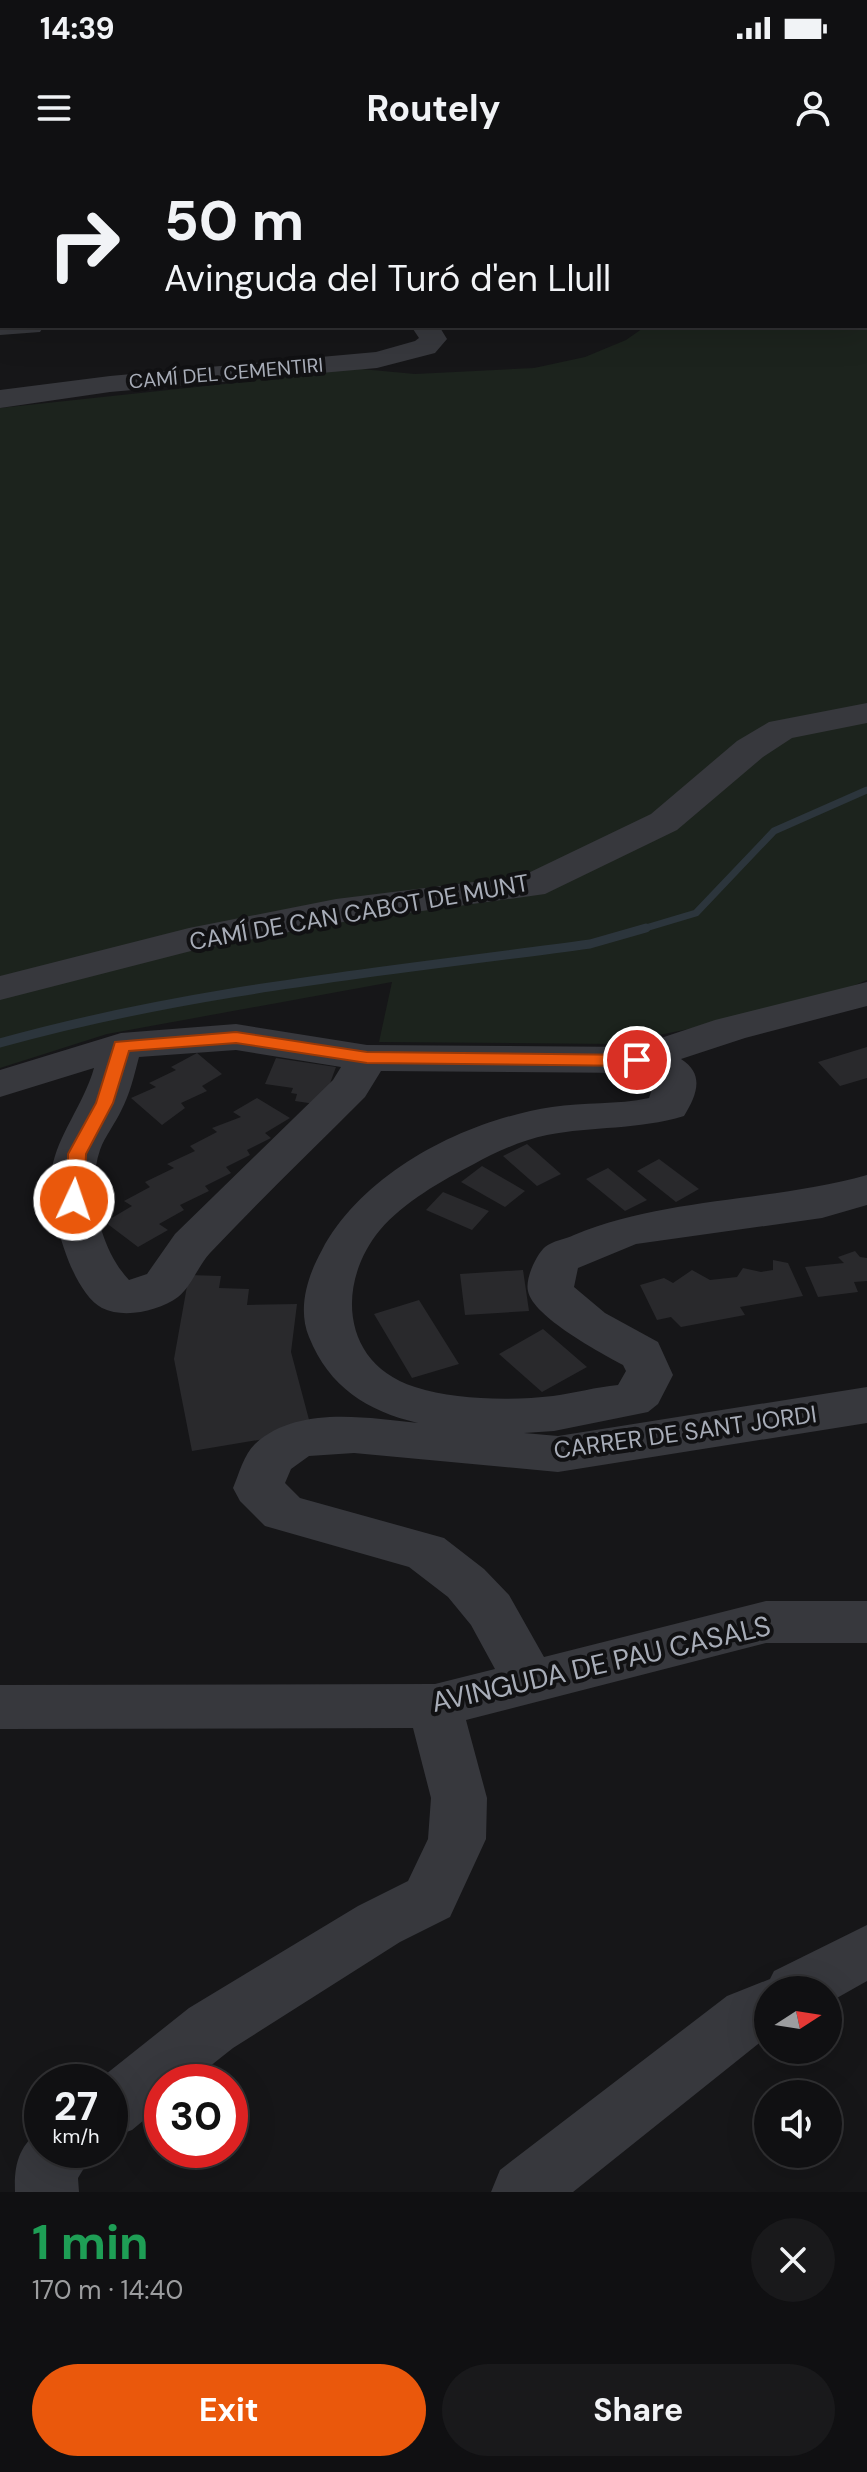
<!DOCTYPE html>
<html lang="en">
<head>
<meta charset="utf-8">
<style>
  :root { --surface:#101012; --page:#19191b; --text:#f1f3f6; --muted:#9c9d9f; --line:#303032; --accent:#ea580c }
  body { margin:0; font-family:"DM Sans",sans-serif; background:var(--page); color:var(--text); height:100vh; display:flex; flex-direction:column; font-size:30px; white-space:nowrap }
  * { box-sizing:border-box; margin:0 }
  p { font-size:26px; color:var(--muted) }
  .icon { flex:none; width:44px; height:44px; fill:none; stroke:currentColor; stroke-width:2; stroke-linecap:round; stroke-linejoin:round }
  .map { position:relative; height:2032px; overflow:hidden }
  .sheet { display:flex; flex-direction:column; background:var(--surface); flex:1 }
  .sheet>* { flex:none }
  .banner { position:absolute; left:0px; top:0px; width:868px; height:168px; box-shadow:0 8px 32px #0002,0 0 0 2px var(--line); background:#101012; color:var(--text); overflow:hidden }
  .needle { width:52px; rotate:78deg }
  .buttons { position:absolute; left:754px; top:1816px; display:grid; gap:16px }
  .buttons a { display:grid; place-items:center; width:88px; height:88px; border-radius:50%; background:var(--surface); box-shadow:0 8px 32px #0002,0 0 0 2px var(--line); font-size:40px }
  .speed { position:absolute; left:24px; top:1904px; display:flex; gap:16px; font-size:40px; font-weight:700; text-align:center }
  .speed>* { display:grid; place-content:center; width:104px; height:104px; border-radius:50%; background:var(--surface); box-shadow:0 8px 32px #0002,0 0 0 2px var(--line); line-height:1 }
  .speed small { font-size:20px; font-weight:400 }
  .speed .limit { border:12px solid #d22; background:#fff; color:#111 }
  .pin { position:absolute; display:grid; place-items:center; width:68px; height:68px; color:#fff; margin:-34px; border:4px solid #fff; border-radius:50%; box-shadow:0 2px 8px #0007 }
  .me { position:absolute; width:88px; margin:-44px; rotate:3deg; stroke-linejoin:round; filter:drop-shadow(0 0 6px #0008) }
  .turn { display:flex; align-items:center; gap:28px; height:168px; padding:0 32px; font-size:36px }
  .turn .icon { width:104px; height:104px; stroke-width:2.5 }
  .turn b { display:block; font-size:56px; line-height:68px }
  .round { display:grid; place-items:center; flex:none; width:84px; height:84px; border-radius:42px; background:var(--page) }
  .head { display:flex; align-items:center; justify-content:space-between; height:136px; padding:0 32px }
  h1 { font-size:48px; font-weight:700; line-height:60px; color:#1e9e55 }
  .cta { display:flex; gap:16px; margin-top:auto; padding:16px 32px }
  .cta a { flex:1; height:92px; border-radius:48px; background:var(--accent); color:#fff; font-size:32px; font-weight:700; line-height:92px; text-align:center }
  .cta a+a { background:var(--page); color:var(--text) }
  .status { display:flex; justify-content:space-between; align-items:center; height:56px; padding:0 40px; background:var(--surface); direction:ltr }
  .status svg { height:22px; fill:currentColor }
  header { display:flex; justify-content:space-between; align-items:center; height:104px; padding:0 32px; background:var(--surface); font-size:36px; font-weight:700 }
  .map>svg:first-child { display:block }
</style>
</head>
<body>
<div class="status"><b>14:39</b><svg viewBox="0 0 49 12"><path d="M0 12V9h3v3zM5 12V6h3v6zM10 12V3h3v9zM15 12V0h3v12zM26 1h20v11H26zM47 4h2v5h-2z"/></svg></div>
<header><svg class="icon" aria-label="menu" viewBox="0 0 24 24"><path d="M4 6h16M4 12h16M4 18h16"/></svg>Routely<svg class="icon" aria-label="person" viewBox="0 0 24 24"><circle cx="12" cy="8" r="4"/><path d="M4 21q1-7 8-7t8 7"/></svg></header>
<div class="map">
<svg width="867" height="2032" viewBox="0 0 867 2032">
  <rect width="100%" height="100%" fill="#161618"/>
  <path fill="#1c231d" d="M74 0H388L72 2Z
    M705 0H867V820L836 833 723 862 615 884 379 882 392 822 107 874 0 908V248L243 222 297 203 415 214 534 208 585 197 626 180 646 166H866V2Z"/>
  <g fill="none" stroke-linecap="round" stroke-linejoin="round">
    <path stroke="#2c353c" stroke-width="7" d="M639 770 696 753 774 671 867 630"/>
    <path stroke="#2c353c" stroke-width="9" d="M0 883C193 829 392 811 590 784L646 768"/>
  </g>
  <path fill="#29292c" d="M867 887V918L840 926 818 902Z
    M197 893 222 914 202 926 207 931 181 943 185 948 162 965 131 938 156 927 149 923 176 910 171 907Z
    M276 898 336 907 322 945 295 941 297 934 291 933 293 928 265 924Z
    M257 938 290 958 265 973 271 978 247 990 250 995 226 1007 231 1013 205 1026 209 1031 180 1045 184 1050 159 1064 168 1070 138 1087 105 1062 132 1046 124 1041 150 1027 145 1022 174 1008 167 1004 195 991 190 986 217 972 212 968 241 957 233 952Z
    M527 984 561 1014 537 1026 503 996Z
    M659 999 699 1029 676 1042 637 1011Z
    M482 1006 525 1031 505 1047 461 1022Z
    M608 1008 647 1040 625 1051 586 1019Z
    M443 1032 489 1051 472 1070 426 1050Z
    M855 1091 860 1097 867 1098V1121L854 1122 858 1132 818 1137 805 1107 844 1103 838 1097Z
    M773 1100 788 1103 803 1136 740 1147 745 1155 681 1167 671 1157 657 1160 640 1125 664 1118 673 1123 692 1110 710 1120 737 1117 743 1108 761 1112 773 1110Z
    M523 1110 529 1151 465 1155 460 1114Z
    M189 1115 221 1116 219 1128 249 1129 247 1145 297 1144 291 1192 312 1271 192 1291 174 1199Z
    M419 1140 459 1204 412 1218 374 1154Z
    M543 1169 587 1207 542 1232 499 1194Z"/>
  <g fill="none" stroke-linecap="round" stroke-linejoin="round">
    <path fill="#37383d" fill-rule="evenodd" d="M8 0H32L7 2Z
      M388 0H412L387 2Z
      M560 0H586L559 2Z
      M0 51H2V66H0Z
      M0 159 2 166H44L40 172 0 175Z
      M411 166H439L447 179 435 193 377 208 110 232 0 248V230L110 216 376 192 415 181 419 178Z
      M867 543V563L792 578 763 597 677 670 545 734 336 763 191 791 0 840V816L189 768 336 739 522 716 651 654 737 581 769 562Z
      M867 822V846L745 878 681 899C705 914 697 935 684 956 638 970 593 966 547 975 522 980 496 992 474 1004 441 1021 404 1042 380 1070 336 1123 341 1204 415 1227 456 1240 510 1241 553 1236 575 1233 596 1227 618 1225L626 1211 623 1205C601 1193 533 1157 528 1131 525 1119 536 1095 545 1087 552 1081 566 1079 574 1075 666 1037 771 1042 867 1015V1045L822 1058 636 1084 578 1108 574 1127 605 1153 658 1182 673 1215 658 1244 648 1252 554 1271 524 1273 558 1276 867 1227V1263L558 1312 354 1293 309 1296 291 1309 285 1323 300 1338 444 1378 484 1409 509 1435 544 1497 766 1441H867V1483H766L466 1560 487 1638 486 1679 450 1757 400 1782 233 1888 190 1922H162V1945L132 1970 110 1978V1922H96L189 1848 358 1746 408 1721 428 1679 431 1638 413 1568 0 1569V1525L435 1524 495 1509 471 1465 448 1437 409 1407 265 1366 240 1341 233 1328C239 1314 244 1294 255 1284 298 1245 366 1258 418 1263 367 1251 329 1227 309 1177 297 1148 308 1115 322 1090 364 1011 466 960 552 947 584 942 617 945 649 938L655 920 637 913 381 911 365 937C313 989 260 1040 210 1093 198 1106 191 1127 178 1137 159 1151 124 1159 102 1148 69 1130 47 1043 52 1009 57 976 84 944 94 908L0 937V910L121 873 236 864 367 885 634 887 715 860ZM236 890 341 907 333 920 175 1074 147 1114 129 1120C100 1089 86 1030 100 990 105 976 115 964 121 951 130 934 134 916 139 897Z
      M867 1765V1821L828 1843V1830H768V1876L573 2032H491L500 2010 727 1836 770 1819 774 1811Z
      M42 1968V1990H95L78 2018 79 2032H15C14 2003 19 1986 42 1968Z"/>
  </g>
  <path fill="#ea580c" stroke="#983908" stroke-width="2" d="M236 872 367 892 637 895 646 900 637 906 367 903 236 883 129 891 113 943 86 994 84 1040 81 1045H68V994L96 943 115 882Z"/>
  <g text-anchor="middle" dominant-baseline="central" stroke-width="8" stroke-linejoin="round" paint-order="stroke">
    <g font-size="20" fill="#a8adb8" stroke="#111113">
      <text transform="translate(226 213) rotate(-5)">CAMÍ DEL CEMENTIRI</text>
    </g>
    <g font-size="24" fill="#a8adb8" stroke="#111113">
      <text transform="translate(359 752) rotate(-10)">CAMÍ DE CAN CABOT DE MUNT</text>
      <text transform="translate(685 1272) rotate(-8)">CARRER DE SANT JORDI</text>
    </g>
    <g font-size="28" fill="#a8adb8" stroke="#111113">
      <text transform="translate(601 1504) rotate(-13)">AVINGUDA DE PAU CASALS</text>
    </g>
  </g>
</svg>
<div class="buttons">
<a><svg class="needle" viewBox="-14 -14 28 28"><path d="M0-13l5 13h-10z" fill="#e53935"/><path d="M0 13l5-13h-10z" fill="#9c9d9f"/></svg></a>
<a><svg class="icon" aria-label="sound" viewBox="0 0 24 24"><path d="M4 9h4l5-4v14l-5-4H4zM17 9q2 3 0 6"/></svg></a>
</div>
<div class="speed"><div>27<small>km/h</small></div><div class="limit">30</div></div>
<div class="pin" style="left:637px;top:900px;background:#d93025"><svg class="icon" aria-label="arrive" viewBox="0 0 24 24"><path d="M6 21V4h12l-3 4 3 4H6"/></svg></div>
<svg class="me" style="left:74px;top:1040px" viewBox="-20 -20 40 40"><circle r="17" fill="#ea580c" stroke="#fff" stroke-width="3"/><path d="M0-11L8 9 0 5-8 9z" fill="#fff"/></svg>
<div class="banner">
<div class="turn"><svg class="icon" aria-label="right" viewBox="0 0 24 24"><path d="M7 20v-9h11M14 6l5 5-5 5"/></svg><div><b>50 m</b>Avinguda del Turó d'en Llull</div></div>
</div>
</div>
<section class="sheet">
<div class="head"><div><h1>1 min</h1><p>170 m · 14:40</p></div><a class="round"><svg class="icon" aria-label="close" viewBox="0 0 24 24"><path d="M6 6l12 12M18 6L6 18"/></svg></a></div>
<div class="cta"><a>Exit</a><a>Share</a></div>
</section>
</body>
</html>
